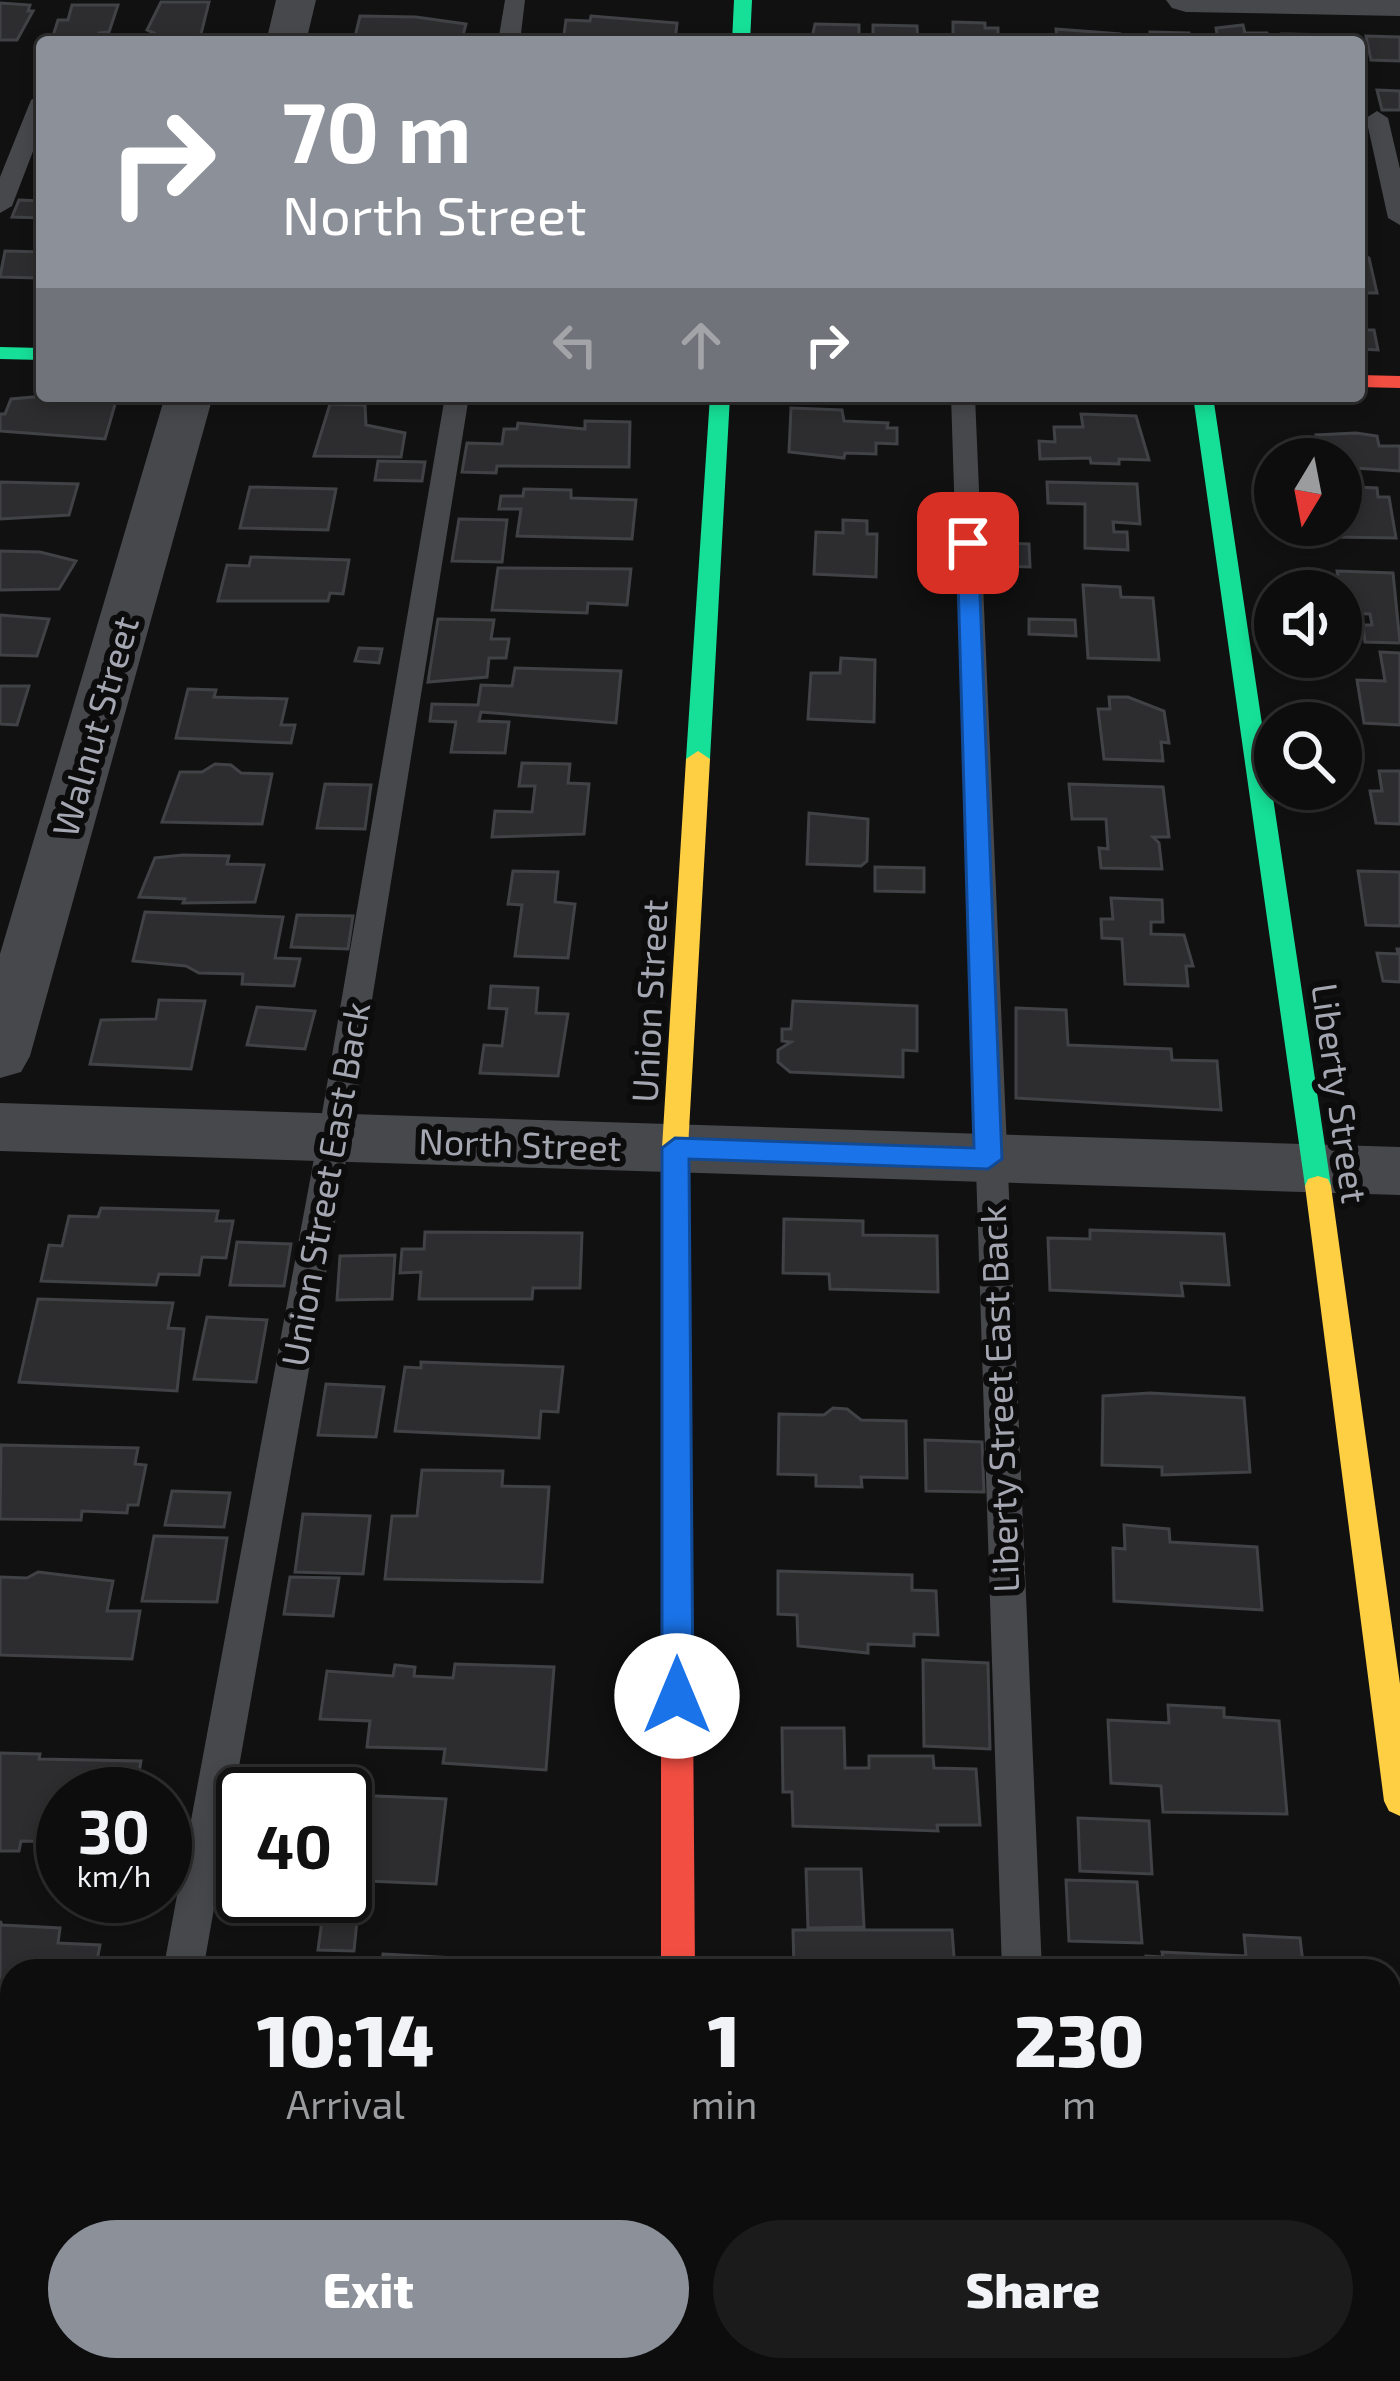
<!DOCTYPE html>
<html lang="en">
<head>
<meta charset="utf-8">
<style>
  :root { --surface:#0d0d0e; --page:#1b1b1c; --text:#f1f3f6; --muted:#9a9c9e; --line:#2d2d2e; --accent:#8c9099 }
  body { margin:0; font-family:"Exo 2",sans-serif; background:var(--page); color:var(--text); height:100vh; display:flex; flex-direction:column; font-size:45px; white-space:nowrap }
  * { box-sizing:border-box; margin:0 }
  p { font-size:39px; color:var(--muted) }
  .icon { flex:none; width:66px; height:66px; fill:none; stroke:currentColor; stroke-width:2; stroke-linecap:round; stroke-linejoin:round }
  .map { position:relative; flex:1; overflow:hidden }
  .side { position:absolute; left:0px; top:1959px; width:1401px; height:423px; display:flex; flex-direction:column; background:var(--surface); border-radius:36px 36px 0 0; box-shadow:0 6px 18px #0003,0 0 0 3px var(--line) }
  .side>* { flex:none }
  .banner { position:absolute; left:36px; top:36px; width:1329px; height:366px; border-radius:12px; box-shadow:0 6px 18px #0003,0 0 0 3px var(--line); background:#8c9099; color:#fff; overflow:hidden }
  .needle { width:78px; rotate:190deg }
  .controls { position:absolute; left:1254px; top:438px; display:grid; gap:24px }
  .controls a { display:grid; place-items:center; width:108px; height:108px; border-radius:50%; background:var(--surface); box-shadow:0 6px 18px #0003,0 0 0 3px var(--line); font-size:60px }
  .speed { position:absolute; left:36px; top:1767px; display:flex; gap:24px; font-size:60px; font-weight:700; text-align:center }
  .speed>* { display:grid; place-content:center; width:156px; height:156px; border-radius:50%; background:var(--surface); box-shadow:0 6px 18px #0003,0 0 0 3px var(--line); line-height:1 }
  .speed small { font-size:30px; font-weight:400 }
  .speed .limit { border:6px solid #111; border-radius:18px; background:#fff; color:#111 }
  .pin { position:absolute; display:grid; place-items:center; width:102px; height:102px; color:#fff; margin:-51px; border-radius:24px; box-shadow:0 6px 18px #0006 }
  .me { position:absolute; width:132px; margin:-66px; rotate:0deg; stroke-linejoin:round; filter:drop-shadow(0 0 9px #0008) }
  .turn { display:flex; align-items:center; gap:42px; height:252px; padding:0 48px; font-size:54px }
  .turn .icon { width:156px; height:156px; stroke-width:2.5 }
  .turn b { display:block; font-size:84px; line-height:102px }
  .lanes { display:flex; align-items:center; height:114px; padding:0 48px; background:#0003; justify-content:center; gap:60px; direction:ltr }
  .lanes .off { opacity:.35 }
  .eta { display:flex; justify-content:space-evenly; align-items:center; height:204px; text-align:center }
  .eta b { font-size:72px; font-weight:800; line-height:84px }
  .action { display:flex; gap:24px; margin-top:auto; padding:24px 48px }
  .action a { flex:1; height:138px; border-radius:72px; background:var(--accent); color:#fff; font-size:48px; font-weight:800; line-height:138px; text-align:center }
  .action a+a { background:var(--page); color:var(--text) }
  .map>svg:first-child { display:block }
</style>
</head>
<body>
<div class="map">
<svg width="1400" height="2381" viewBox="0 0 1400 2381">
  <rect width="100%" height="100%" fill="#111112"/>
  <path fill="#2d2d2f" stroke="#414245" stroke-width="3" d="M161 2H209L199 42H151L154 33 147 30Z
    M0 3 30 5 28 11H33L17 40H0Z
    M72 5H118L109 32 99 33 96 42H51L58 20H68Z
    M360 16 416 17 466 24 462 39 383 42 355 37Z
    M591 16 677 23 675 42H563L566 20 590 21Z
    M953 22 985 23V28H998V37L1018 42H953Z
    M815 24 859 25V42H811Z
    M873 25 917 26 918 42H873Z
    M1243 25 1245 33H1267L1269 42 1218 40 1216 28Z
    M1056 29 1120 34 1121 42H1057Z
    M1150 32 1189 33 1190 40 1198 42H1151Z
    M1282 34 1339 35 1341 42H1284Z
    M1366 36 1400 37V61L1371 60Z
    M1377 90 1400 91V110H1382Z
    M19 200 42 201V218L12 217Z
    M5 251 42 252 37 278 0 277Z
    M1359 253 1369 258 1377 293H1359Z
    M1359 310 1365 330H1374L1378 350 1359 349Z
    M44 396 116 401 105 439 0 431V414H5L11 399Z
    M330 404 365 405 366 425 405 433 401 457 314 456Z
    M791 408 842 410 844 421 888 423 887 428H897V444L876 443V454L845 453 844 458 789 452Z
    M1081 414 1136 416 1149 460 1119 459V464L1091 463 1090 458 1040 459 1039 441 1055 442 1054 427H1083Z
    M585 421 630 422 629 467 497 466 496 473 462 472 467 443 502 444 504 429H517L518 423 585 429Z
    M1356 433 1377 436 1379 446H1400V471L1341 467V459H1320L1316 435Z
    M378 461 425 462 422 481 375 480Z
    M0 482 78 484 69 515 0 519Z
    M1047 482 1137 484 1140 524 1113 522 1114 532H1127L1128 550 1085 548V504L1048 503Z
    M250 487 336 489 328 530 240 528Z
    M1356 487 1377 488 1378 497H1389L1396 538 1332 537 1331 525H1341V496H1358Z
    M524 489 571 490V498L636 500 632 539 517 536 521 509H499L501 496H523Z
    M459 519 507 520 502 562 452 561Z
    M843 520 867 521V534H877L876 577 814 574 816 532 843 533Z
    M983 542 1029 544 1030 567 984 565Z
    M0 551 40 552 76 561 59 589 0 590Z
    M251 557 349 560 343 594 330 593 328 601H218L227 565 249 566Z
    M498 568 631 569 627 605 588 603 587 613 492 610Z
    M1337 571 1393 573 1400 643 1365 642 1363 625H1372L1370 614 1344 613Z
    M1083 585 1120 587 1121 597 1153 598 1159 660 1088 658Z
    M0 615 49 619 37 656 0 655Z
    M438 619 494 620 491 639H509L506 658H489L487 677 428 682Z
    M1029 619 1075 620 1076 636 1029 634Z
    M359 648 382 649 379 663 355 661Z
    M1380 652 1400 653V725L1364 723 1357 680 1385 681Z
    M841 658 875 660 874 722 808 719 811 673H840Z
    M515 668 621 671 616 723 481 712 479 721 509 722 505 753 451 752 456 722 430 721 432 704 478 705 481 685 512 686Z
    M0 686H29L17 725 0 724Z
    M188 689 216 690 214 697 287 699 281 725H295L291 743 176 738Z
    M1109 697H1128L1164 711 1169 743 1161 742 1163 761 1104 759 1098 709H1110Z
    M522 763 570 764 568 783 589 784 584 834 492 837 495 811 532 812 535 786H519Z
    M215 764 231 765 241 773 272 774 262 824 162 822 180 772H202Z
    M1379 771H1400V824L1376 823 1370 791H1382Z
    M325 784 371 785 365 829 317 828Z
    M1069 784 1163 787 1169 837H1153L1159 843 1162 869 1101 868 1099 848 1108 849 1106 819H1072Z
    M809 813 868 819 867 861 861 866 807 864Z
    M183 855 229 856 227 864 264 865 255 902 183 903 185 899 139 897 155 858Z
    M875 867 924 868V892L875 891Z
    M513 871 558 872 555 902 575 904 568 958 515 956 522 905 508 904Z
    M1358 871 1400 872V926L1366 925Z
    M1111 898 1162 900 1163 922H1151V934L1184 935 1193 966H1186L1188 986 1125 984 1122 939 1102 938 1101 919H1113Z
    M145 912 283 917 275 958 300 959 294 986 242 984 243 974 199 973 186 966 133 961Z
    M297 915 353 916 348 949 291 947Z
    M1397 949H1400V982L1383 981 1377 953 1398 954Z
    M491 986 538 988 536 1013 568 1014 558 1076 480 1073 484 1045 502 1046 507 1009 489 1008Z
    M159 1000 205 1001 191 1069 90 1064 101 1020 156 1019Z
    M793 1001 917 1006V1051L903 1050V1077L790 1072 778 1062V1050L791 1042 782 1041V1029H791Z
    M257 1007 315 1011 305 1049 247 1045Z
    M1016 1008 1066 1010 1068 1045 1171 1049 1172 1060 1217 1061 1221 1110 1016 1098Z
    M101 1208 218 1211 216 1221H233L226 1258 202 1257 199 1275 159 1274 156 1285 41 1281 49 1245 62 1246 69 1216 98 1217Z
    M784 1219 863 1221V1235L937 1236 938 1292 830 1289 829 1274 783 1273Z
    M1090 1230 1224 1234 1229 1285 1181 1283 1183 1296 1050 1290 1048 1238 1090 1239Z
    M425 1232 582 1233 580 1288H533L532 1299H419L421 1272 400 1273 402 1249H424Z
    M237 1242 291 1244 284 1286 230 1285Z
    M395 1255 392 1299 337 1300 340 1256Z
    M38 1299 173 1303 168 1328 184 1329 177 1391 19 1382Z
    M207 1317 267 1320 256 1382 194 1379Z
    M421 1362 563 1367 558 1412 541 1411 539 1438 395 1431 405 1367 421 1368Z
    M326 1384 384 1387 376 1437 318 1435Z
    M1150 1393 1244 1398 1250 1472 1162 1475V1467L1102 1465 1103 1396Z
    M833 1408 847 1409 861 1420 906 1421 907 1478 861 1477 862 1487 816 1486V1475L778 1474 779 1414 824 1415Z
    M925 1440 982 1442 984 1492 926 1491Z
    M1 1445 138 1448 135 1464 146 1465 138 1505H128L127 1513 82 1511 81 1520 0 1519Z
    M422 1470 503 1471 502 1486 549 1487 542 1582 385 1579 392 1516H417Z
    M172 1491 230 1493 224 1527 165 1525Z
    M303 1514 370 1516 363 1574 295 1572Z
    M1124 1525 1169 1529 1170 1542 1257 1547 1262 1610 1114 1601 1113 1548 1125 1549Z
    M154 1536 227 1538 217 1602 142 1601Z
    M778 1571 912 1575V1590L936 1591 938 1635 914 1634V1646L868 1644V1653L798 1646 797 1615 778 1614Z
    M38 1572 113 1581 107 1611H140L132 1659 0 1655V1577L27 1578Z
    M290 1577 339 1578 333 1616 284 1614Z
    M923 1660 988 1663 990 1749 924 1746Z
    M455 1664 554 1667 546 1770 443 1763 445 1749 367 1747 370 1721 320 1719 327 1671 393 1676 395 1665 415 1667 414 1676 453 1678Z
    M1168 1705 1224 1708V1717L1279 1721 1287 1814 1163 1812 1161 1786 1111 1783 1108 1720 1169 1723Z
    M782 1728H844L845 1768H869V1756H933L934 1768 976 1769 980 1825H937L938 1831 793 1826 792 1792H783Z
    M0 1753 40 1754 39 1759 141 1761 135 1794H63V1842L21 1841 19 1851H0Z
    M318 1768 343 1770 339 1792 314 1790Z
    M353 1795 446 1799 436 1884 345 1880Z
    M1078 1818 1149 1821 1152 1874 1080 1871Z
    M806 1869H861L864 1927 808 1928Z
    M1066 1880 1137 1882 1142 1943 1069 1941Z
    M322 1920 357 1921 354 1951 318 1950Z
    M0 1921 2 1925 60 1928 58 1943 100 1945 95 1971H12V1993H0Z
    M793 1930H952L955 1971H794Z
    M1244 1935 1300 1938 1304 1971H1147L1146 1956 1163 1957 1162 1952 1246 1956Z
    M383 1954 546 1963 545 1971H351V1966L381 1968Z
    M286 2370H466L465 2381H285Z
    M800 2370H969L970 2381H800Z
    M1114 2370H1351L1352 2381H1114Z"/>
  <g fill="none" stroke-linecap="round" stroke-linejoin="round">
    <path fill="#47484b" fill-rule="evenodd" d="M505 0H525L520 42H498Z
      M42 93V128L12 206 0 213V177L31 100Z
      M1377 111 1388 118 1400 169V225L1388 218 1366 118Z
      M445 396H469L350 1137 203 1971H163L318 1137Z
      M951 396H975L1042 1971H1002Z
      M90 2370H134L133 2381H87Z
      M1016 2370H1060L1062 2381H1016Z"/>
    <path fill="#47484b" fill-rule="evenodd" d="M276 0H316L306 42H266Z
      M1166 0H1400V16L1186 12 1172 8Z
      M165 396H213L30 1056 21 1072 0 1078V954Z
      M0 1103 1400 1147V1195L0 1151Z"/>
    <path fill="#16e098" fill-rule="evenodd" d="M734 0H752L750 42H732Z
      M0 347 42 348V360L0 359Z
      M710 396H730L710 759 698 767 686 759Z
      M1193 396H1213L1331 1186 1328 1193H1308L1305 1186Z
      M661 2370H697V2381H661Z"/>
    <path fill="#ffcf43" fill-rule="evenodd" d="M698 751 710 759 688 1148 691 1444 686 1453 676 1456 666 1453 661 1444 662 1148 686 759Z
      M1318 1176 1328 1179 1331 1186 1400 1684V1816L1389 1811 1384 1801 1305 1186 1308 1179Z"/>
    <path fill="#f24e42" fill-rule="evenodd" d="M1359 375 1400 376V388L1359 387Z
      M676 1432 686 1435 691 1444 695 1971H661V1444L666 1435Z"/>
  </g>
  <path fill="#1a73e8" stroke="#114b97" stroke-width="3" d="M968 536 978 543 1002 1159 988 1169 689 1159 693 1696 689 1706 677 1710 666 1706 662 1696V1148L675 1138 974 1148 957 543Z"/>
  <g text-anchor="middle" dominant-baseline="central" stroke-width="12" stroke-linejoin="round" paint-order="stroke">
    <g font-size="36" fill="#a4a7b1" stroke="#0c0c0d">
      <text transform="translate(94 726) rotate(-74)">Walnut Street</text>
      <text transform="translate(648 1001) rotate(-87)">Union Street</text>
      <text transform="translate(1341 1093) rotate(82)">Liberty Street</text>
      <text transform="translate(520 1143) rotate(2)">North Street</text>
      <text transform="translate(324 1184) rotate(-80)">Union Street East Back</text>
      <text transform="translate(998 1399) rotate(-92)">Liberty Street East Back</text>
    </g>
  </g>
</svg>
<div class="controls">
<a><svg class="needle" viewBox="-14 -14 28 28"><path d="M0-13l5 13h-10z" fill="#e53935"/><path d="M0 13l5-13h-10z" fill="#9a9c9e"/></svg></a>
<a><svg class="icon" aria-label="sound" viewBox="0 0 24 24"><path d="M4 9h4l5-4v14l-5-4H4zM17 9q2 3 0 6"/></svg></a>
<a><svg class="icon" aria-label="search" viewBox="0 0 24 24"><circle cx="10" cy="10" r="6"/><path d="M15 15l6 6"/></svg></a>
</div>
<div class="speed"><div>30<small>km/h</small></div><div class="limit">40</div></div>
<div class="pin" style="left:968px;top:543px;background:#d93025"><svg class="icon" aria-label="arrive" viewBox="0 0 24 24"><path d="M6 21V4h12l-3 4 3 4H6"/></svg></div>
<svg class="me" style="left:677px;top:1696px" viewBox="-20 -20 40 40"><circle r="19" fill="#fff"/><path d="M0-13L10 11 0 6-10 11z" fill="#1a73e8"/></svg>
<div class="banner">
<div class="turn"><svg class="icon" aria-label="right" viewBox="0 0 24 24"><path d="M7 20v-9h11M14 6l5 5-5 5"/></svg><div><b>70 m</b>North Street</div></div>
<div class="lanes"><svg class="icon off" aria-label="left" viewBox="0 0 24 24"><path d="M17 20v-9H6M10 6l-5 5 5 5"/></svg><svg class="icon off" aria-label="ahead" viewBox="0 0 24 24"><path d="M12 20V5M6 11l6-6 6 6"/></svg><svg class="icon" aria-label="right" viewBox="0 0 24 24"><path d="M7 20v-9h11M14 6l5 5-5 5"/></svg></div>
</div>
<section class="side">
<div class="eta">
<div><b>10:14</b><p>Arrival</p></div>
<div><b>1</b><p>min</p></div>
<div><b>230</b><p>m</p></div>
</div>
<div class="action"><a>Exit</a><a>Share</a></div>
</section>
</div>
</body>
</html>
